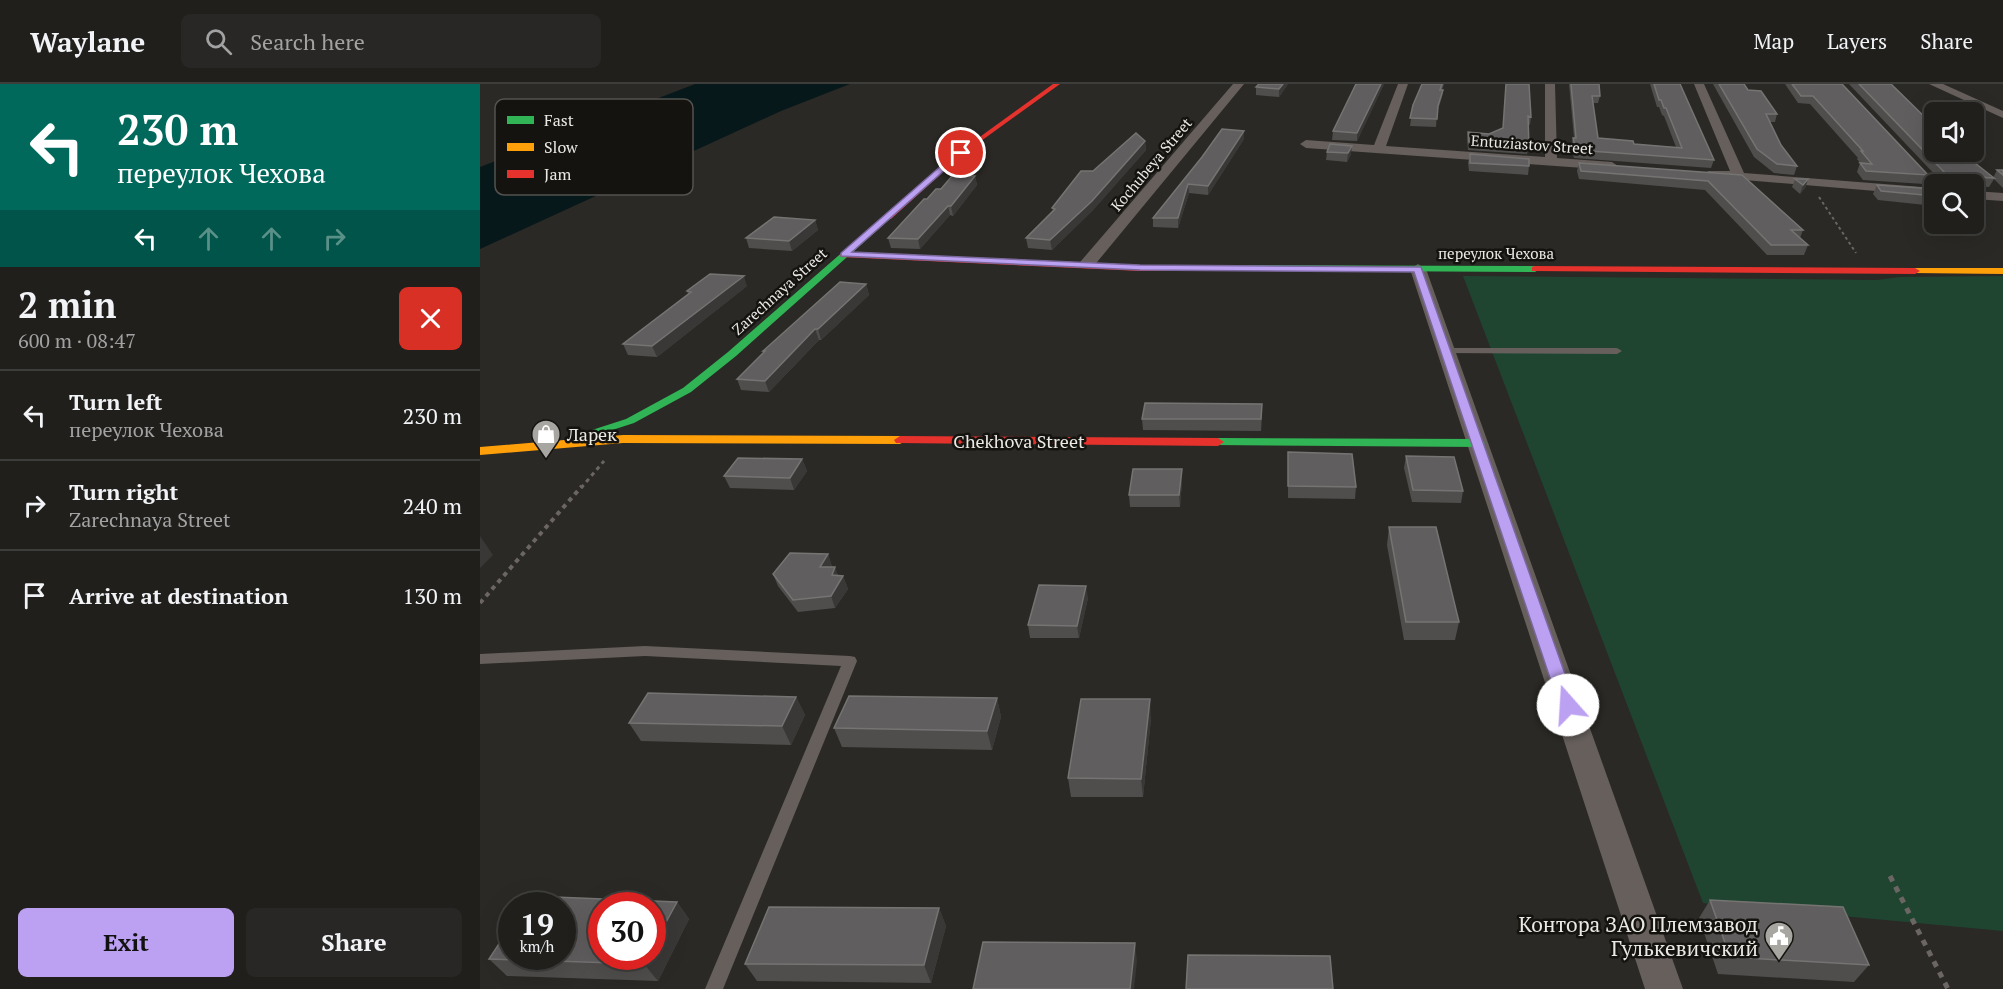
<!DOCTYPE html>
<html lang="en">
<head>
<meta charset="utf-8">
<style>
  :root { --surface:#201f1c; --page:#282725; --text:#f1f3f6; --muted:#a2a2a3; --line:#3d3d3b; --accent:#bca0f2 }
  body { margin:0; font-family:"PT Serif",serif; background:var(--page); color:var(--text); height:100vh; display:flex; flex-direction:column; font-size:22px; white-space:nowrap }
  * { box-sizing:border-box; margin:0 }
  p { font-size:20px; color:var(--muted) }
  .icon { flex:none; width:33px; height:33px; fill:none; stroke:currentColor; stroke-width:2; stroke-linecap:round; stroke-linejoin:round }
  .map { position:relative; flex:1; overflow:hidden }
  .sheet { display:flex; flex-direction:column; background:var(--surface); width:480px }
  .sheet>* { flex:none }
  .hud { background:#00695c; color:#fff; overflow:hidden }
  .tools { position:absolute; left:1444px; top:18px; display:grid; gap:12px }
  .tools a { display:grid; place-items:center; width:60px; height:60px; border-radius:9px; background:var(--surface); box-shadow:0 6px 24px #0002,0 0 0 2px var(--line); font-size:30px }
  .speed { position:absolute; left:18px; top:808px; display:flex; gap:12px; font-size:30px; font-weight:700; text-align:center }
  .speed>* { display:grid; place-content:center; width:78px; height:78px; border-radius:50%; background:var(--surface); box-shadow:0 6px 24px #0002,0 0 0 2px var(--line); line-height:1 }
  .speed small { font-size:15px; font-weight:400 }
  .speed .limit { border:9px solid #d22; background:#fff; color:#111 }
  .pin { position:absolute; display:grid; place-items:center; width:51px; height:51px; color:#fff; margin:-26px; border:3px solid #fff; border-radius:50%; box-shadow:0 2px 6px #0007 }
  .me { position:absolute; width:66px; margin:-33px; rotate:341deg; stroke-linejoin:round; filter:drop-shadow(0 0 4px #0008) }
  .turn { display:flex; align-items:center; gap:21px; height:126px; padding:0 18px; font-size:27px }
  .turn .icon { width:78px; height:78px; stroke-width:2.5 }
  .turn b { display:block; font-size:42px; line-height:51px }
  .lanes { display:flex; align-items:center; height:57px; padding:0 18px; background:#0003; justify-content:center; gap:30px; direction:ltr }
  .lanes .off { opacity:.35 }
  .round { display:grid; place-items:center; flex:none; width:63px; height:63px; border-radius:9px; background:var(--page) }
  .headline { display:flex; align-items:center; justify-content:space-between; height:102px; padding:0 18px }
  h1 { font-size:36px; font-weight:700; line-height:45px }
  .primary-button { display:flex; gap:12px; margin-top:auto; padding:12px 18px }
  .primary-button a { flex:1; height:69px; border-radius:9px; background:var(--accent); color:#111; font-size:24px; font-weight:700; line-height:69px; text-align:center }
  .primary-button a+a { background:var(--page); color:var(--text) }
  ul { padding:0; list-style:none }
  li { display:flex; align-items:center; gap:18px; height:90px; padding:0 18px; border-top:2px solid var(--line) }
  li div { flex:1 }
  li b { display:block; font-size:22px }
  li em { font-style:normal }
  header { display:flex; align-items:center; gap:36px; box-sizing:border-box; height:84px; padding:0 30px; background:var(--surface); border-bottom:2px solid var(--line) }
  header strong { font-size:28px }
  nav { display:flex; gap:33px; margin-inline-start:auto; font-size:21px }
  .search { width:420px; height:54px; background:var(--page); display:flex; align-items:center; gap:15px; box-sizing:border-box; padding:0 21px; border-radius:9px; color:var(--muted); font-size:22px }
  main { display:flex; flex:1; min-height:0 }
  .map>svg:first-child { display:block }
</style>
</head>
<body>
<header>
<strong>Waylane</strong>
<div class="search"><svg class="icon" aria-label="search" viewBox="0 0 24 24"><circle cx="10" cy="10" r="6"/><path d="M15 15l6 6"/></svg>Search here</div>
<nav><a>Map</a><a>Layers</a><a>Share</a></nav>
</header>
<main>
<section class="sheet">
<div class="hud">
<div class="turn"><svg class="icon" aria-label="left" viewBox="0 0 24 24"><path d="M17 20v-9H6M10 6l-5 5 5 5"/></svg><div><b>230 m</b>переулок Чехова</div></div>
<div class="lanes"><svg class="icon" aria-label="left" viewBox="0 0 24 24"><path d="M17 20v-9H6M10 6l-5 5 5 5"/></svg><svg class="icon off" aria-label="ahead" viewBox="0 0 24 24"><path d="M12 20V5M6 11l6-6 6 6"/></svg><svg class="icon off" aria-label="ahead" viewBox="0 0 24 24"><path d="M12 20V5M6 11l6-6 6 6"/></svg><svg class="icon off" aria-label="right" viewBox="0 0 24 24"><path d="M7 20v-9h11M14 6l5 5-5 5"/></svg></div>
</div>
<div class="headline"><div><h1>2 min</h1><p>600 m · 08:47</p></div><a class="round" style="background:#d93025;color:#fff"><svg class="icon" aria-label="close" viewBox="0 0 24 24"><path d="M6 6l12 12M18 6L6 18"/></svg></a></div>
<ul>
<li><svg class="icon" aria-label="left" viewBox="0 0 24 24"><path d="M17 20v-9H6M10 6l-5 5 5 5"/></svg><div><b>Turn left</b><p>переулок Чехова</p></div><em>230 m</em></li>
<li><svg class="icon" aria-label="right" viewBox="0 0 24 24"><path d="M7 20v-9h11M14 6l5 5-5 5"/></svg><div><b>Turn right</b><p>Zarechnaya Street</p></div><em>240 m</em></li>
<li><svg class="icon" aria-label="arrive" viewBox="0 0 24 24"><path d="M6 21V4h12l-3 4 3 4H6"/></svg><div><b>Arrive at destination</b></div><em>130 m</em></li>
</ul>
<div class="primary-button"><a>Exit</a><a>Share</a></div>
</section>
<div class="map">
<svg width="1523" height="905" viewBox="0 0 1523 905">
  <rect width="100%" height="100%" fill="#2a2925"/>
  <path fill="#1f4531" d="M983 192 1397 196 1420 193 1523 192V847L1223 819Z"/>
  <path fill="#07181b" d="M215 0H370L301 27 0 165V83Z"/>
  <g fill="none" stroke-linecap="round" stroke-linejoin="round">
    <path stroke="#6b6664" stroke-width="2" stroke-dasharray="3 3" stroke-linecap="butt" d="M1339 113 1376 169"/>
    <path stroke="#6b6664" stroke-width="3" stroke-dasharray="4 4" stroke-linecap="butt" d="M101 404 124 377"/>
    <path stroke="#6b6664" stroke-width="4" stroke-dasharray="4.5 4.5" stroke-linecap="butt" d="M0 519 102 402"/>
    <path stroke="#6b6664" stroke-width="5" stroke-dasharray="6 6" stroke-linecap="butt" d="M1410 792 1468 905"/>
    <path fill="#665f5c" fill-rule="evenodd" d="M967 264H1137L1142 267 1137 270 964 269 962 267Z
      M165 562 370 572 375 573 377 577 243 905H225L361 582 165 572 0 580V570Z"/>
    <path fill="#665f5c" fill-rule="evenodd" d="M753 0H764L613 183H601L599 180 601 177Z
      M918 0H928L906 62 1065 73V0H1075L1077 74 1132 78 1138 82 1132 86 826 64 820 60 826 56 894 61Z
      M1214 0H1224L1264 89 1455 104V112L1228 93 1226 90 1228 87H1250Z
      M1449 0H1463L1523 27V34Z
      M1494 107 1523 109V117L1494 115Z
      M938 180 946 185 1203 905H1165L930 185Z"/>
    <path fill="#30b455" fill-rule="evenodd" d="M405 131 412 133 256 272 211 308 154 339 120 350H112L110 348 112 346 146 335 203 304 248 268Z
      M726 181 1055 182 1060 185 1055 188 723 186 722 184Z
      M738 354 999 355 1005 359 999 363 734 361 732 358Z"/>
    <path fill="#ff9f0a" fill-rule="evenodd" d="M1435 184H1523V190L1432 189V185Z
      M143 351 420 352 426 356 420 360 143 359 0 371V363Z"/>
    <path fill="#e5322d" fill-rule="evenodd" d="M573 0H580L483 70 411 135H405V131L479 68Z
      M364 168 660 181H726L730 184 726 187H660L361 173 360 171Z
      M1055 182 1435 184 1440 187 1435 190 1052 187V183Z
      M420 352 738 354 744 358 738 362 416 359 414 356Z"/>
  </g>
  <path fill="#4f4e4d" d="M808 0 799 13 776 11V3Z
    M904 0 877 57 852 56 853 47Z
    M941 0H964L962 6H963L962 13 957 28 956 43 930 42 933 21 942 0Z
    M1026 0H1049L1051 33 1050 41 1048 40 1049 62 1047 70 988 66 987 56 988 48 1009 50 1023 45Z
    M1089 0H1119L1120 12 1118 19H1113L1118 54 1154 60 1196 63 1184 32 1182 31 1179 23H1177L1170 0H1200L1234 76 1231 84 1094 74 1091 62 1093 54H1094Z
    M1233 0H1264L1268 6 1297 30 1295 38H1290L1301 61 1317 82 1314 91 1294 89 1274 73Z
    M1305 0H1362L1448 91 1444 100 1383 96 1377 88 1380 79 1377 75 1378 74 1330 20 1318 19Z
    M1369 0H1411L1455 68 1513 94 1517 86H1523V104L1514 95 1509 103 1494 102V100H1458L1460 96Z
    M764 55 728 111 709 109 698 144 673 143V134L722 73Z
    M665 57 666 66 613 126 572 166 548 164 546 154 573 127 572 124 613 87Z
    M850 60 871 70 867 78 846 76 847 68Z
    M990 70 1049 82 1048 91 989 87 988 79Z
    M1099 79 1262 91 1323 146 1320 154 1328 161 1324 171H1287L1225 106 1099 95 1097 87Z
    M495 92 497 101 473 132 470 131 440 165 411 164 408 154 447 115 461 105Z
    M1315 95H1328L1325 104 1320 110 1312 103Z
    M1397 101 1455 105V122L1398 116 1393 110Z
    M335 136 338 146 312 167 269 164 266 154Z
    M386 200 389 211 341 256H339L289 308 261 306 257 295 284 269 283 267Z
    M267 202 177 273 148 271 143 260 208 210 207 207Z
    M782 331 781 347 663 346 662 335Z
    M808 368 876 403 875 415 808 414Z
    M926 372 983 407 981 419 932 418 924 384Z
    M322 375 327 387 314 406 250 404 244 392Z
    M702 397 700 423H650L649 411Z
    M909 443 979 538 975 556H924L907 461Z
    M348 470 352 483 358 492H363L368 505 355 524 318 528 298 502 293 490Z
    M608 514 599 554H550L548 541Z
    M316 613 325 631 311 661 161 657 149 639Z
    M517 614 521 633 512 666 362 663 354 644Z
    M671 634 663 713H591L588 694Z
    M1230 816 1389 881 1374 898 1238 890 1219 834Z
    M197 818 209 835 178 897 27 892 9 875Z
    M459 824 466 842 451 899 277 897 265 880Z"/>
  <path fill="#393836" d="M803 0H808L799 13V5Z
    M901 0H904L877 57V49Z
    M963 6 962 13 957 30 958 22Z
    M764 47V55L728 111V102Z
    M665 57 666 66 613 126 572 166 570 156Z
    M872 62 871 70 867 78 868 69Z
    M495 92 497 101 473 132 471 122Z
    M1328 95 1325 104 1320 110 1323 101Z
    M708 100 709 109 698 144V134Z
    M468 122 470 131 440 165 438 155Z
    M335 136 338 146 312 167 309 157Z
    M264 192 267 202 177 273 172 262Z
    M386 200 389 211 341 256 338 245Z
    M335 245 339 256 289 308 285 297Z
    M322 375 327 387 314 406 310 394Z
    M702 385V397L700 423 699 411Z
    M0 452 13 471 0 484Z
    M348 470 352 483 345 496 340 483Z
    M355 483 360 496 363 492 368 505 355 524 351 512 352 491Z
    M606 502 608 514 599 554 597 542Z
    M316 613 325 631 311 661 302 642Z
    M517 614 521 633 512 666 507 647Z
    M670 615 671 634 663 713 661 695Z
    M197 818 209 835 178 897 164 880 168 873H172V864Z
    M459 824 466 842 451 899 444 881Z
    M655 859 657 877 654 905H650Z"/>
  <path fill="#605e5e" stroke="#757473" stroke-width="1.5" d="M779 0H803L799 5 776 3Z
    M876 0H901L877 49 853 47Z
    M942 0H962L960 6H963L958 22 957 35 930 34 933 21Z
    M1026 0H1049L1051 33 1048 32 1049 62 989 58 988 48 1009 50 1023 44Z
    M1091 0H1119L1120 12H1112L1118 54 1153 57 1154 60 1202 64 1186 24H1184L1181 16H1179L1174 0H1200L1234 76 1096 66 1093 54H1096Z
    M1239 0H1264L1268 6 1281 7 1297 30H1286L1301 61 1317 82 1297 80 1277 65Z
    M1312 0H1362L1448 91 1386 87 1380 79 1392 80 1381 67H1383L1333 12H1321Z
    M1379 0H1411L1455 43V68H1481L1514 94 1467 91Z
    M742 45 764 47 728 102 708 100 698 134H673L722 73Z
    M656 49 665 57 612 117 570 156 546 154 575 125 572 124 601 87H613Z
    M850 60 872 62 868 69 847 68Z
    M990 70 1049 75V82L990 79Z
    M1099 79 1262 91 1323 146H1311L1328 161H1291L1228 97 1101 87Z
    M1517 86H1523V91Z
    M472 92H495L471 122H468L438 155 408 154 444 115H447L456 105H461Z
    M1461 93H1464L1472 100H1461Z
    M1315 95H1328L1323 101Z
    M1397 101 1455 105V112L1401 107Z
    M294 133 335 136 309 157 266 154Z
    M230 190 264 192 172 262 143 260 211 208 207 207Z
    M360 198 386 200 338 245H335L285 297 257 295 285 267H283Z
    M665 319 782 320 781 335H662Z
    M808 368 872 370 876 403 808 402Z
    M926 372 974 373 983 407 933 406Z
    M258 374 322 375 310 394 244 392Z
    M653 385H702L699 411H649Z
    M909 443H956L979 538H926Z
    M310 469 348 470 340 483H355L352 491 363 492 351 512 313 516 293 490Z
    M559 501 606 502 597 542 548 541Z
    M168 609 316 613 302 642 149 639Z
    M369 612 517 614 507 647 354 644Z
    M601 615H670L661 695 588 694Z
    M49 812 197 818 172 864V822H122V873H168L164 880 9 875 32 840V873H82V822H43Z
    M1230 816 1363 823 1389 881 1250 873Z
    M289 823 459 824 444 881 265 880Z
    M503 858 655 859 650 905H493Z
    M708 871 850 872 853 905H706Z"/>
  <path fill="#bca0f2" stroke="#7a689d" stroke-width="1.5" d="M478 67 484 69 372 168 660 181 941 183 1096 621 1093 626 1088 628 1082 626 1079 621 934 188 660 186 361 172V169Z"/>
  <defs>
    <g id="shop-pin" transform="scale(1.5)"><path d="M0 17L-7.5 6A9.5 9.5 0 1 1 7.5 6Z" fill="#a7a6a1" stroke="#14130f"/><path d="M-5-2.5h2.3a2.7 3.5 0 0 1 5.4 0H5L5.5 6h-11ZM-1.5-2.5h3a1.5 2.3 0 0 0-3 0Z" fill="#fff"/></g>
    <g id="civic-pin" transform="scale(1.5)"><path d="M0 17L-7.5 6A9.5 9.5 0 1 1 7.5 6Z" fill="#a7a6a1" stroke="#14130f"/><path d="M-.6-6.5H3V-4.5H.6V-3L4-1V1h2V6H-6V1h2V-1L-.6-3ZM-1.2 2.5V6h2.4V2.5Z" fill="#fff"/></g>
  </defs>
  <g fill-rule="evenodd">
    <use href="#shop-pin" x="66" y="350"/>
    <use href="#civic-pin" x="1299" y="852"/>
  </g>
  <g text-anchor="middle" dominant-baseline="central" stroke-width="5" stroke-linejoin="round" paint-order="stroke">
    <g font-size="15" fill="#ebe9e4" stroke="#14130f">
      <text transform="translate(1052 60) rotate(4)">Entuziastov Street</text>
      <text transform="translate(671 80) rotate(-50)">Kochubeya Street</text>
      <text x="1016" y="169">переулок Чехова</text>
      <text transform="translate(299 207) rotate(-42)">Zarechnaya Street</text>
    </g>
    <g font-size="18" fill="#ebe9e4" stroke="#14130f" text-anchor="start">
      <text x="87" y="350">Ларек</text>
    </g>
    <g font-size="18" fill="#ebe9e4" stroke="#14130f">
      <text x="539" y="357">Chekhova Street</text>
    </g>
    <g font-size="21" fill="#ebe9e4" stroke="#14130f" text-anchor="end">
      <text x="1278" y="840">Контора ЗАО Племзавод<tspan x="1278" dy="24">Гулькевичский</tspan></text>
    </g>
  </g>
  <rect x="15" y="15" width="198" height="96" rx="9" fill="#14130f" stroke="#54534f" stroke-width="1.5"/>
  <rect x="27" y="32" width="27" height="8" fill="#30b455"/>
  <rect x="27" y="59" width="27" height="8" fill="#ff9f0a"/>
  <rect x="27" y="86" width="27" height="8" fill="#e5322d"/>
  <g font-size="16" fill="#ebe9e4">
    <text x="64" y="42">Fast</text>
    <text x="64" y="69">Slow</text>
    <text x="64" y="96">Jam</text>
  </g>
</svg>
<div class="tools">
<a><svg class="icon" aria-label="sound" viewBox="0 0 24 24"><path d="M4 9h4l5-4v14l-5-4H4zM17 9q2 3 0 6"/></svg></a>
<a><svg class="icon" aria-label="search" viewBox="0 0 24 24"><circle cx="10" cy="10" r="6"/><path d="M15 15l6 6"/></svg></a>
</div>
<div class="speed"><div>19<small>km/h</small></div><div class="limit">30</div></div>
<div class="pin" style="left:481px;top:69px;background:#d93025"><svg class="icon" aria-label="arrive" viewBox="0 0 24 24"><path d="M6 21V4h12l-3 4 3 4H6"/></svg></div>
<svg class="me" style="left:1088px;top:621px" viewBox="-20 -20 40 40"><circle r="19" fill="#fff"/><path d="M0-13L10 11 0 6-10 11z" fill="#bca0f2"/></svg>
</div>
</main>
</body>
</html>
